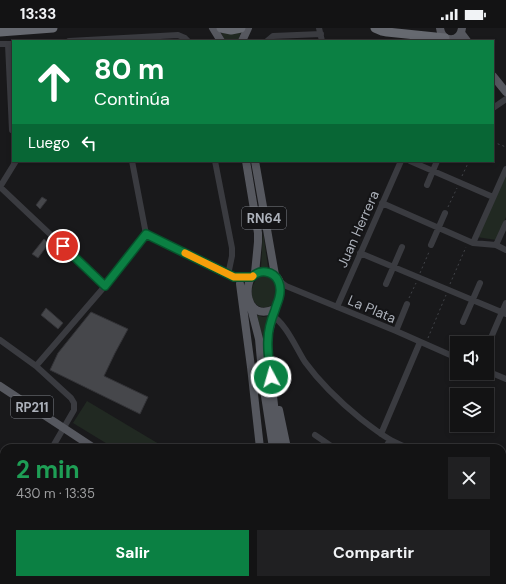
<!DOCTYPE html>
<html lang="es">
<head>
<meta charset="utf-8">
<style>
  :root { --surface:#131314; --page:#202022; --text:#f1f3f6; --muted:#9d9ea0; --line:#323234; --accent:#0b8043 }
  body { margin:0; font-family:"DM Sans",sans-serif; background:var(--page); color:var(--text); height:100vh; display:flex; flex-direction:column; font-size:15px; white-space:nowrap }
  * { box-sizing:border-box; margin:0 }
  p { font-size:13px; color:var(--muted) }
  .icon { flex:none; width:22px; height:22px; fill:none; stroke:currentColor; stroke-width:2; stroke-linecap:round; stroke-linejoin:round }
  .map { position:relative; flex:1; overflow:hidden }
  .side { position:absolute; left:0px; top:416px; width:506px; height:140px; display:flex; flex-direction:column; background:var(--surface); border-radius:12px 12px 0 0; box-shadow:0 2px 6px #0003,0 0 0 1px var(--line) }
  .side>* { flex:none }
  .guide { position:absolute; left:12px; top:12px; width:482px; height:122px; border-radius:0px; box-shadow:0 2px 6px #0003,0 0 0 1px var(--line); background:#0b8043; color:#fff; overflow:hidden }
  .tools { position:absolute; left:450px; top:308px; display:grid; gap:8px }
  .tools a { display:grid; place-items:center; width:44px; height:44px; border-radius:0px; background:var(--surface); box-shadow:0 2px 6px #0003,0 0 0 1px var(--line); font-size:20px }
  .pin { position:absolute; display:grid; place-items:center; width:34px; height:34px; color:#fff; margin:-17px; border:2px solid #fff; border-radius:50%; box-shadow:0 1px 4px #0007 }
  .me { position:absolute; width:44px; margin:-22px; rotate:354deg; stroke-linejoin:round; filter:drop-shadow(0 0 3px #0008) }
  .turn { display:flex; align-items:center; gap:14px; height:84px; padding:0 16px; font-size:18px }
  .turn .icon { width:52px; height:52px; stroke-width:2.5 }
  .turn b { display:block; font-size:28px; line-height:34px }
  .then { display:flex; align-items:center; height:38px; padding:0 16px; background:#0003; gap:8px; font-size:15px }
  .round { display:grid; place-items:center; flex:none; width:42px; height:42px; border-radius:0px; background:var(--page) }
  .headline { display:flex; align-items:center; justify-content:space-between; height:68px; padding:0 16px }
  h1 { font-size:24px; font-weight:700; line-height:30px; color:#1e9e55 }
  .primary-button { display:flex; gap:8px; margin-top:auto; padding:8px 16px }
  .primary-button a { flex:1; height:46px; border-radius:0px; background:var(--accent); color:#fff; font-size:16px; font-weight:700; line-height:46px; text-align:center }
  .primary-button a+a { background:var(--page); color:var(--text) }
  .status { display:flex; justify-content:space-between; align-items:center; height:28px; padding:0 20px; background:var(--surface); direction:ltr }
  .status svg { height:11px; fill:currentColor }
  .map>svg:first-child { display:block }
</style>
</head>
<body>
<div class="status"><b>13:33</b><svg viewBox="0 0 49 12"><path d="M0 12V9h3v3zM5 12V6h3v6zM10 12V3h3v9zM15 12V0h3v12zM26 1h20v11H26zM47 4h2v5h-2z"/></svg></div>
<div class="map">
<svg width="506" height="556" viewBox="0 0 506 556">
  <rect width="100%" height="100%" fill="#19191b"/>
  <path fill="#252528" d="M396 552H446L444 556H394Z"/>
  <path fill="#212922" d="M241 4 238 13H225L221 5H231Z
    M506 144V189L496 212 477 209Z
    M263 204 268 239H261Z
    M262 248C270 248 278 256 277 265 276 267 275 272 274 274 271 280 262 281 257 277 248 269 251 252 262 248Z
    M257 287 263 289 268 288 264 304 263 314Z
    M87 373 164 419 163 420H114L73 395Z
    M191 552H281V556H188Z"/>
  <path fill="#46474b" stroke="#333337" d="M42 169 47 172 40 181 36 177Z
    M44 211 49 215 38 230 32 226Z
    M46 280 63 295 58 301 41 287Z
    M91 284 128 301 115 325 104 348 148 369 140 386 50 342 58 325Z"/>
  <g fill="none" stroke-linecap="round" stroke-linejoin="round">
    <path stroke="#404247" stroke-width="1" stroke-dasharray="2 3" stroke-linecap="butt" d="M493 114 506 119
      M462 148 469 133
      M448 179 457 160
      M420 245 429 224
      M450 256 466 219
      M409 270 416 255
      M428 310 446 267"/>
    <path stroke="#3a3b40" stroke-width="6" d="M319 0 322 13
      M69 13 178 7 185 10 188 13
      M267 13 273 8 321 6
      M0 16H13
      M8 16 12 102H13
      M493 80 506 71
      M215 133 232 220V228L228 247
      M410 133 493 169
      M427 157 437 133
      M0 159 105 258
      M0 159 16 133
      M382 175 473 215 506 141
      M146 206 234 249
      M473 215 496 217 506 195
      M431 217 445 185
      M496 217 506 222
      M360 225 506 286
      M235 251 234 249H252
      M279 253 286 258 396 303 457 330
      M386 256 402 219
      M337 279 401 133
      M271 287C286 295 296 320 305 334 321 356 340 374 361 391 370 398 379 405 389 411 395 415 402 417 408 420
      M463 294 480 255
      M396 303 407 276
      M0 312 36 338 71 370 74 375V382L52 420
      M487 319 506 275
      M36 338 105 258 146 206 132 133
      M487 343 506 351
      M381 406 420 314
      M315 407 334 420
      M385 420 390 412
      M0 435 4 437
      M502 441 506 432
      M502 461 506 463
      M0 513 4 506
      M486 552 494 556
      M99 556 101 552
      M390 556 392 552
      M450 556 452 552"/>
    <path stroke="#56585f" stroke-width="8" d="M213 0 221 13
      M440 0C442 15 460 15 462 0
      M461 5 467 13
      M242 13 248 0
      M493 48 506 64
      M246 133 258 205V214L255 245
      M255 133 275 247
      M262 244C266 244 272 244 275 247 285 255 279 272 275 281 244 295 242 252 256 245 258 244 260 244 262 244Z
      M240 256 251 339 260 420
      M250 276 259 311 263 355 273 420
      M275 281 269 304 267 314 276 395 280 420
      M0 358 94 420
      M279 382 287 420
      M284 552V556
      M294 552 295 556
      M311 552V556
      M320 552 323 556"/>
    <path stroke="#666970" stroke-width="9" d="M221 0 231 2 241 0
      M375 0 382 3 387 4 445 10
      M0 4 53 0"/>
    <path stroke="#56585f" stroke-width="8" d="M302 552V556"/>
  </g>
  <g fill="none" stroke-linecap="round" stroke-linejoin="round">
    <g stroke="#07532c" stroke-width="10">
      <path id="route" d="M63 218 105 258 146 206 234 249H252C256 245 260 243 266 244 279 246 282 259 279 270 278 274 276 278 275 282 271 292 268 302 268 312 267 324 270 337 271 349"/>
    </g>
    <use href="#route" stroke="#0b8043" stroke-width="7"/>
    <path stroke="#f59e0b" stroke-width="7" d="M185 225 234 249H252L253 248"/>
  </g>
  <g text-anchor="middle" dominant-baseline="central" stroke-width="4" stroke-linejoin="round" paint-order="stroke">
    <g fill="#141416" stroke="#7e8289" stroke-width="1">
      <rect x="242" y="179" width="44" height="22" rx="3"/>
      <rect x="11" y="368" width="42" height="22" rx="3"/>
    </g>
    <g font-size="13" font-weight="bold" fill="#acb1ba">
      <text x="264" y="190">RN64</text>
      <text x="32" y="379">RP211</text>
    </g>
    <g font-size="14" fill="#acb1ba" stroke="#141416">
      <text transform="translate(358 201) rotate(-66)">Juan Herrera</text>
      <text transform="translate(372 281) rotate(23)">La Plata</text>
    </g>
  </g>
</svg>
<div class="tools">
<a><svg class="icon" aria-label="sound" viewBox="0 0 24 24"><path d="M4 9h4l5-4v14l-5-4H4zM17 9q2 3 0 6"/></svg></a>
<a><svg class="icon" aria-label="layers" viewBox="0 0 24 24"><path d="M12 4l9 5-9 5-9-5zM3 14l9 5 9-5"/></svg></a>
</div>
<div class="pin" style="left:63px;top:218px;background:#d93025"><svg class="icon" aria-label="arrive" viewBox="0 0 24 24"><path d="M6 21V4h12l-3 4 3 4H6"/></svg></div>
<svg class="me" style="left:271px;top:349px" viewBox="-20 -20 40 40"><circle r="17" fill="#0b8043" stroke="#fff" stroke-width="3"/><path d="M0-11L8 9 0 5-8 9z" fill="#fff"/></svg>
<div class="guide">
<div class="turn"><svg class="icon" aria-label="ahead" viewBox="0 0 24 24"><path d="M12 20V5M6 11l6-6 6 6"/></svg><div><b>80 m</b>Continúa</div></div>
<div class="then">Luego<svg class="icon" aria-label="left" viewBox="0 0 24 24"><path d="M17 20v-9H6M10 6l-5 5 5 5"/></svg></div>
</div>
<section class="side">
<div class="headline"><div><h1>2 min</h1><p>430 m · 13:35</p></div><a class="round"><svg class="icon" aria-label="close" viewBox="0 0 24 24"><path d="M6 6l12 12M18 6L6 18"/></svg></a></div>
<div class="primary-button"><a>Salir</a><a>Compartir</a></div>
</section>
</div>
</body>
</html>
